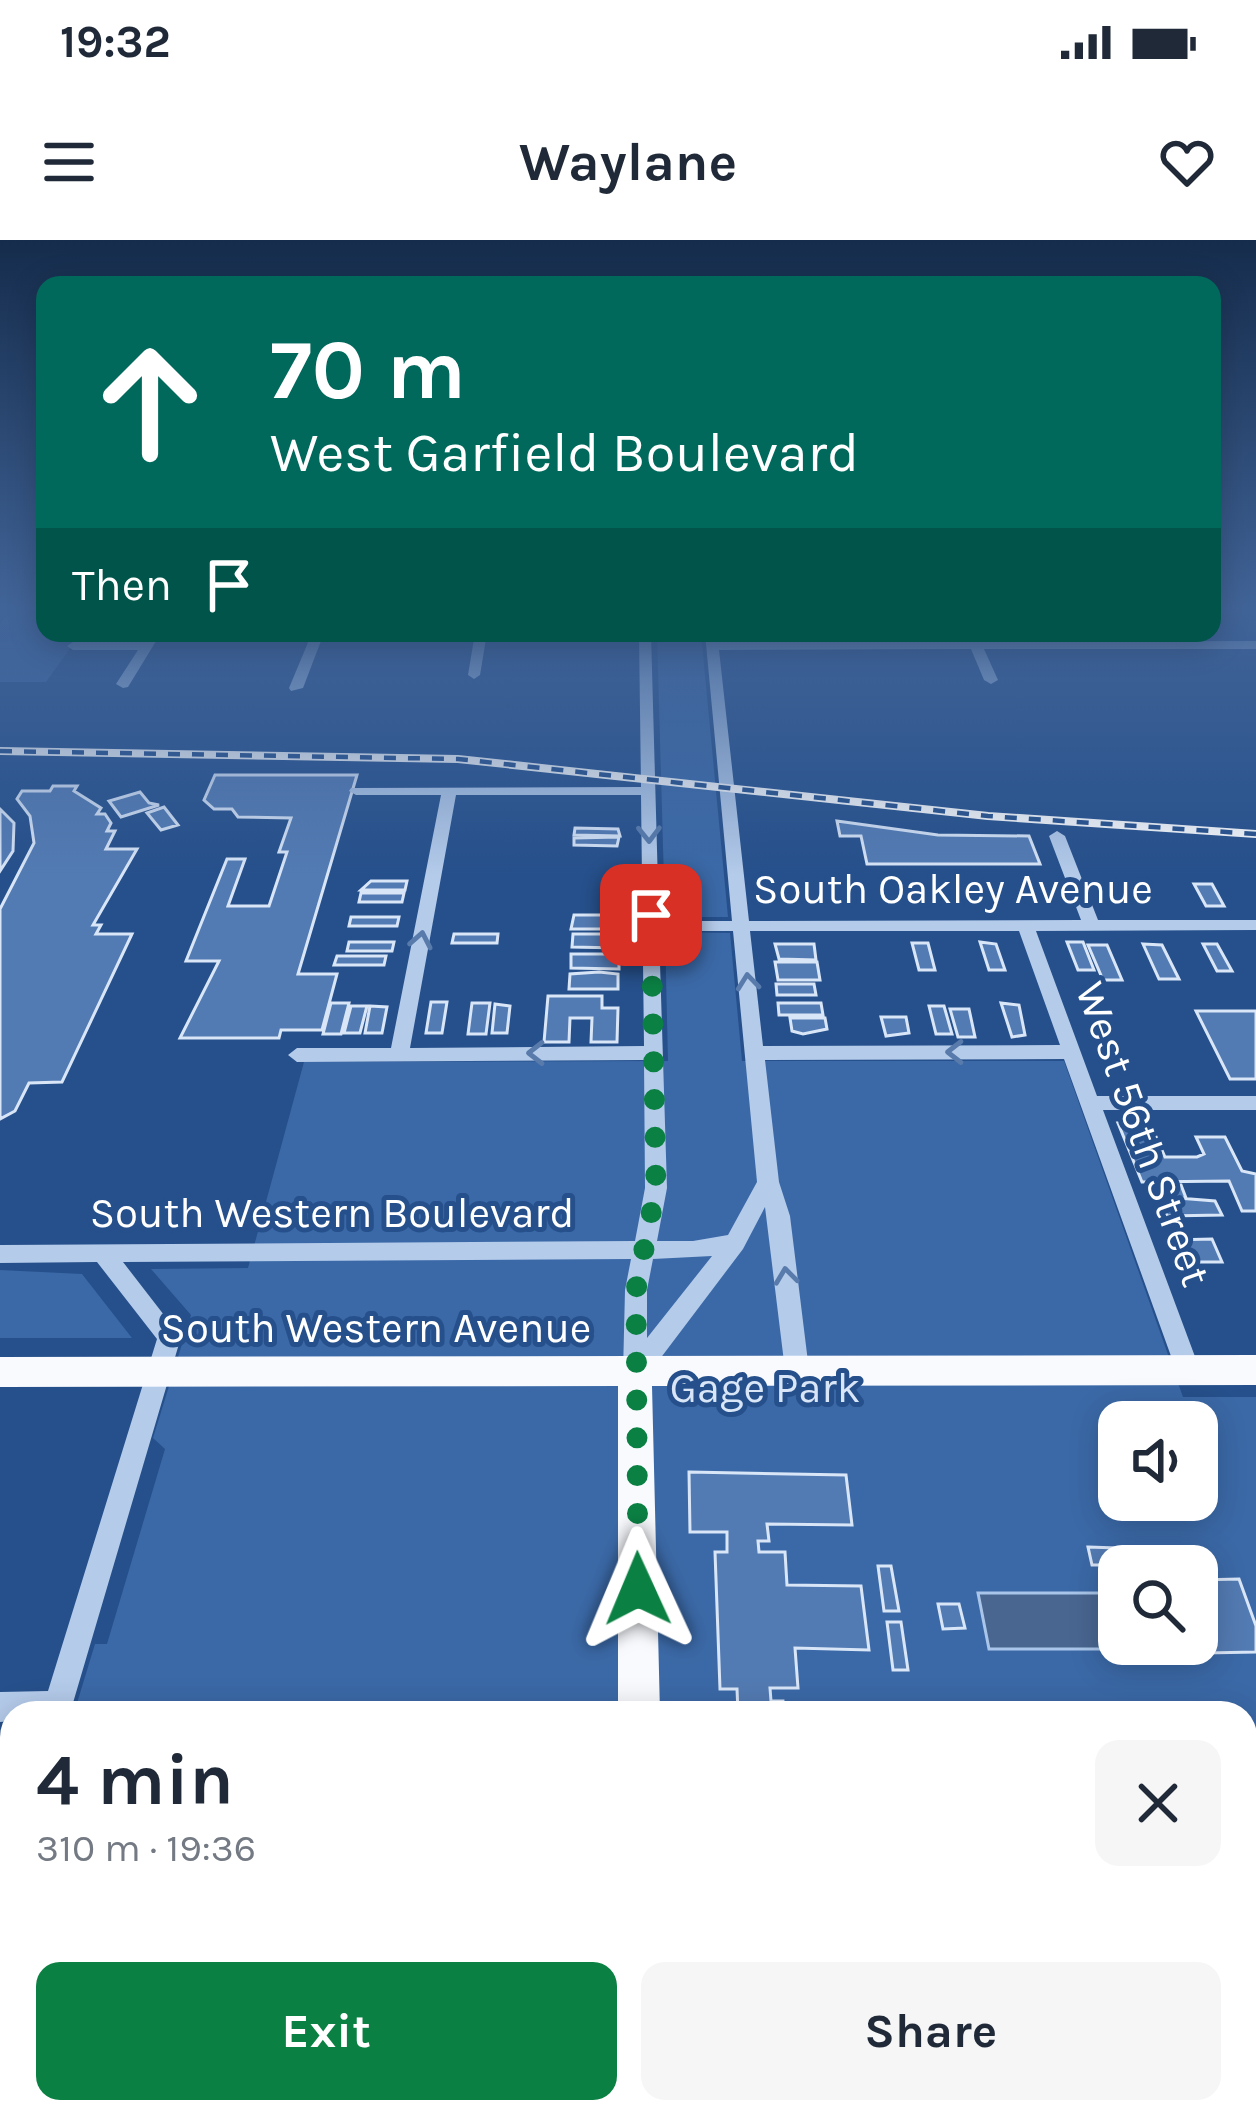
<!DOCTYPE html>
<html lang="en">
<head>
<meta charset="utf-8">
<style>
  :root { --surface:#fff; --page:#f6f6f7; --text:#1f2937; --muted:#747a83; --accent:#0b8043 }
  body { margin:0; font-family:Karla,sans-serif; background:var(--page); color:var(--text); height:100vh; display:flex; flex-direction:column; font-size:45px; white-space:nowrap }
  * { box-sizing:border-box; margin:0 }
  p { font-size:39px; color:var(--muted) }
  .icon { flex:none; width:66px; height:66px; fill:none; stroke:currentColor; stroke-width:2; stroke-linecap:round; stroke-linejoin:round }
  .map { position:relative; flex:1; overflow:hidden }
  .drawer { position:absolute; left:0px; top:1461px; width:1257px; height:423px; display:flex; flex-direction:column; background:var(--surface); border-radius:36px 36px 0 0; box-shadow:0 6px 30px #0003 }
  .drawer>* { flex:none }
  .hud { position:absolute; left:36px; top:36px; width:1185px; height:366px; border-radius:24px; box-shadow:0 6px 30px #0003; background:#00695c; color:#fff; overflow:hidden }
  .controls { position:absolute; left:1098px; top:1161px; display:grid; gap:24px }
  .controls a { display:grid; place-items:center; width:120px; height:120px; border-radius:24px; background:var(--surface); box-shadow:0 6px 30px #0003; font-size:60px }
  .pin { position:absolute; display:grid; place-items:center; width:102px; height:102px; color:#fff; margin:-51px; border-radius:24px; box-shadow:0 6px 18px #0006 }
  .me { position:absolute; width:132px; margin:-66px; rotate:359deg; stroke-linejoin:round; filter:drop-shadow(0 0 9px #0008) }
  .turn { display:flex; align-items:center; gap:42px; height:252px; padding:0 36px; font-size:54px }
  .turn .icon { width:156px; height:156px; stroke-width:2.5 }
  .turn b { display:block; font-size:84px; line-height:102px }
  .then { display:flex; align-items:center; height:114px; padding:0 36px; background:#0003; gap:24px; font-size:45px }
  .round { display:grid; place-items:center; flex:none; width:126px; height:126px; border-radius:24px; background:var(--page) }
  .head { display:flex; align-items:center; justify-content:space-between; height:204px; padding:0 36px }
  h1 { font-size:72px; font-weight:700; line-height:90px }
  .cta { display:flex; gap:24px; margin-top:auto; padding:24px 36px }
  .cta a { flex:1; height:138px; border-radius:24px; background:var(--accent); color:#fff; font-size:48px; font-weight:700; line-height:138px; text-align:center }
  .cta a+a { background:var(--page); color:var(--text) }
  .status { display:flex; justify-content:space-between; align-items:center; height:84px; padding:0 60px; background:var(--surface); direction:ltr }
  .status svg { height:33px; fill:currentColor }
  header { display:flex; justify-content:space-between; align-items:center; height:156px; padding:0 36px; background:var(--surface); font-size:54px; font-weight:700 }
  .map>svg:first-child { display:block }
</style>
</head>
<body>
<div class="status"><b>19:32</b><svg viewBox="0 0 49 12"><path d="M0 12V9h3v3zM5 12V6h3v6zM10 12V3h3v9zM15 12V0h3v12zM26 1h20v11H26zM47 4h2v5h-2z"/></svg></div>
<header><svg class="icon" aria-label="menu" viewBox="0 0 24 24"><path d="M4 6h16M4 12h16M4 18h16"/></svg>Waylane<svg class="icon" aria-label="heart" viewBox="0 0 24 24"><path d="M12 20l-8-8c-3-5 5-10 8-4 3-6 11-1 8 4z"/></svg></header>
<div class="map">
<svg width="1256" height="1883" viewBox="0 0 1256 1883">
  <rect width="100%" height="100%" fill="#26508b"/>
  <path fill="#3b69a7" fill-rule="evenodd" d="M9 373H45V393H81L46 442H0V384Z
    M657 393H701L728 677H665Z
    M665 692 730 693 742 821H1064L1183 1157H1256V1883H679V1872H1245V1473H74L95 1404H107L165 1209 153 1198 191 1075 151 1029 248 1028 304 822 668 821ZM1119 1182H1197V1260H1119ZM1119 1326H1197V1404H1119Z
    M0 1030 82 1034 132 1098H0Z"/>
  <path fill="#496691" stroke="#a9c6ea" stroke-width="3" d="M978 1353H1119V1404H1152L1153 1409H989Z"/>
  <path fill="#537bb3" stroke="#d9e6f8" stroke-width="3" d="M215 535H357L298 734H337L322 790H281L279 798H180L219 721H186L227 619H245L228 666H269L287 612H279L291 578 238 577 232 569H214L204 560Z
    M53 546H77L74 551 101 568 97 574H105L111 583 107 591H115L106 609H137L93 685H101L96 694H132L62 842 29 843 15 871 0 879V669L34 603 30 576 17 559 22 551H50Z
    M140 552 149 563 159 565 121 577 109 561Z
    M164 567 178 585 161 590 147 573Z
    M0 569 14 583 13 611 0 631Z
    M837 581 938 595 1029 596 1040 624H867L861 596H840Z
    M575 588 618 589 620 596 574 595Z
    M619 597 617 606 574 605V598Z
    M371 641H407L405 650H361Z
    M1194 644H1212L1224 666H1206Z
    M361 653H404L402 662H359Z
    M574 675H620L619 689H571Z
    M351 677H399L397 686H349Z
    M454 694H498L497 703H452Z
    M573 694H619V708L572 707Z
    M349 702H394L392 711H347Z
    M980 702 996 704 1005 730H989Z
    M1067 702H1083L1094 730H1078Z
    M912 703H928L935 730H919Z
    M775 704H814L816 720 779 719Z
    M1143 704 1162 705 1179 739H1159Z
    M1203 704H1217L1232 731H1217Z
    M1088 705H1107L1122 740H1103Z
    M571 714H619V729L571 728Z
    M337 716H386L384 725H334Z
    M775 722H817L820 740H778Z
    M599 732 618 734V749H569L570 734Z
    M776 744H814L816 755H777Z
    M548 756H602V768H618L617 802H591L592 778H570L569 802H544Z
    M431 762H447L442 793H426Z
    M331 763H349L341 794H323Z
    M472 763H490L486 794H468Z
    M778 763H821L823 775H779Z
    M1001 763 1019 765 1025 795 1012 797Z
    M495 764 510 766 507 793H492Z
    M351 766H367L360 793H344Z
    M370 766 387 767 382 793H365Z
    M929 766H944L952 794H936Z
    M950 769H969L975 797H958Z
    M1196 771H1256V839H1230Z
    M881 777H906L909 793 886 796Z
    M790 778H825L827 789 803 794 792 791Z
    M1118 883H1150L1165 917H1197L1204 914 1196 897H1225L1242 931 1256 934V971H1242L1229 941 1142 942Z
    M1146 944 1181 945 1186 958H1151Z
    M1178 958 1215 961 1222 975 1167 976 1161 961Z
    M1212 999 1222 1022H1182L1173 1000Z
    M689 1232 846 1235 852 1285 767 1284 769 1301H758L759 1312H785L787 1345 861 1346 869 1410 795 1408 798 1448H770L771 1461H783L784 1473H699H738L737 1449H720L715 1312H727V1292H690Z
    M1088 1307 1117 1308 1122 1325H1092Z
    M878 1326H891L899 1371H884Z
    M1239 1339 1256 1386V1412L1206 1413 1197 1385V1340Z
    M938 1364H959L965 1388 943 1389Z
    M887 1382H901L908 1430H893Z
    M12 1783V1856H0V1825Z"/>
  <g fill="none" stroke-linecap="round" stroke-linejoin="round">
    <path fill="#b4cbea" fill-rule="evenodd" d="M149 393H161L128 447 123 448 116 444 138 410H73L67 406 73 402H143Z
      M312 393H324L303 448 291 451 289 448Z
      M475 393H487L480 435 474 439 468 435Z
      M639 393H651L659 681H732L705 393H717L718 402H968L966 393H976L981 402 1256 401V409H984L998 440 991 444 984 440 971 409 719 410 749 681 1081 680 1049 596 1057 591 1065 596 1098 680H1256V690L1036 691 1097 856H1256V870H1103L1200 1130 1196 1137 1188 1141 1180 1137 1176 1130 1064 819 765 820 779 942 790 976 809 1130 805 1137 797 1141 789 1137 785 1130 765 967 743 1009 644 1140 635 1144 626 1140 623 1133 625 1050 631 1019 123 1022 181 1097 70 1473H12V1481L0 1482V1452L48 1451 157 1099 97 1022 0 1023V1005L635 1001 645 948 644 820 297 822 288 815 297 808H391L441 555H356L349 551 351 548 641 547ZM456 555H641L644 806 410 808ZM659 691H733L757 942 728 995 693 1001H657L667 948ZM750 691H1019L1060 805 763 806ZM712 1016 647 1098V1050L653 1019Z
      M12 1608V1698H0V1614Z"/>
    <path fill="#f8fafe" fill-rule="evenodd" d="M1256 1115V1145L652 1146 660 1473H618V1146L0 1147V1117Z
      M618 1872H670V1883H618Z"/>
    <g stroke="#fff" stroke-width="8">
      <path id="rail" d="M0 511 458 519 988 576 1256 594"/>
    </g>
    <use href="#rail" stroke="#26508b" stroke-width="4.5" stroke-dasharray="12" stroke-linecap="butt"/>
  </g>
  <defs><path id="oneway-chevron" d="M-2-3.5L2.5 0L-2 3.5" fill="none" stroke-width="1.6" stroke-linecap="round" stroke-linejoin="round" transform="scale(3)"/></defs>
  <g stroke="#587bac">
    <use href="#oneway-chevron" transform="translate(649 594) rotate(89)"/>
    <use href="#oneway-chevron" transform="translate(421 700) rotate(-79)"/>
    <use href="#oneway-chevron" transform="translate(748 742) rotate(-96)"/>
    <use href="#oneway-chevron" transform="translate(955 812) rotate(180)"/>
    <use href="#oneway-chevron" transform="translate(536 813) rotate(180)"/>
    <use href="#oneway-chevron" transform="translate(786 1036) rotate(-97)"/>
  </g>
  <linearGradient id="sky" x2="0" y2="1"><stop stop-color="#152c4c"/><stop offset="0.58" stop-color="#416498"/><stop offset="1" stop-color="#416498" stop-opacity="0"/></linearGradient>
  <rect width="1256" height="635" fill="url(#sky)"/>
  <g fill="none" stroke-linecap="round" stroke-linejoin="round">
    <path stroke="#0b8043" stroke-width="21" stroke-dasharray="0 37.8" d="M638 1349 636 1050 656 948 651 675"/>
  </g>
  <g text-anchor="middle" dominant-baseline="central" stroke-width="10" stroke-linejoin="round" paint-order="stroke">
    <g font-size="42" fill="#fff" stroke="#26508b">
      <text x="953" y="649">South Oakley Avenue</text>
      <text transform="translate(1143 894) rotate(70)">West 56th Street</text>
      <text x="332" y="973">South Western Boulevard</text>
      <text x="376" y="1088">South Western Avenue</text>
    </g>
    <g font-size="42" fill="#d9e6f8" stroke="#26508b">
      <text x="765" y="1148">Gage Park</text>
    </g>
  </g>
</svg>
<div class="controls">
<a><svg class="icon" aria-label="sound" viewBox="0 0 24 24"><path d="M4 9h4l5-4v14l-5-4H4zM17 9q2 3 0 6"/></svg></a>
<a><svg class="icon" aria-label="search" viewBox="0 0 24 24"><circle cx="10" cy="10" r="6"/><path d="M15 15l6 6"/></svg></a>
</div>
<div class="pin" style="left:651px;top:675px;background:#d93025"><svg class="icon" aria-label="arrive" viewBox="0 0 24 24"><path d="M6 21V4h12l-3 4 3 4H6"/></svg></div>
<svg class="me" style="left:638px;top:1349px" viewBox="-20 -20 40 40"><path d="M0-17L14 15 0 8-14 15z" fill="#0b8043" stroke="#fff" stroke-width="4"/></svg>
<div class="hud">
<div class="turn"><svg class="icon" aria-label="ahead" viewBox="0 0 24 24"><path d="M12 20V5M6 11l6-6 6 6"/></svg><div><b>70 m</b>West Garfield Boulevard</div></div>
<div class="then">Then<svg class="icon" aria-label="arrive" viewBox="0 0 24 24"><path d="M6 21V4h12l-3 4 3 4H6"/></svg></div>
</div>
<section class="drawer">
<div class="head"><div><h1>4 min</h1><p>310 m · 19:36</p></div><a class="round"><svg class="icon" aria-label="close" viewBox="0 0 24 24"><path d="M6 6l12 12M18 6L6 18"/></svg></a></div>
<div class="cta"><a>Exit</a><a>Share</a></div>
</section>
</div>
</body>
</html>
